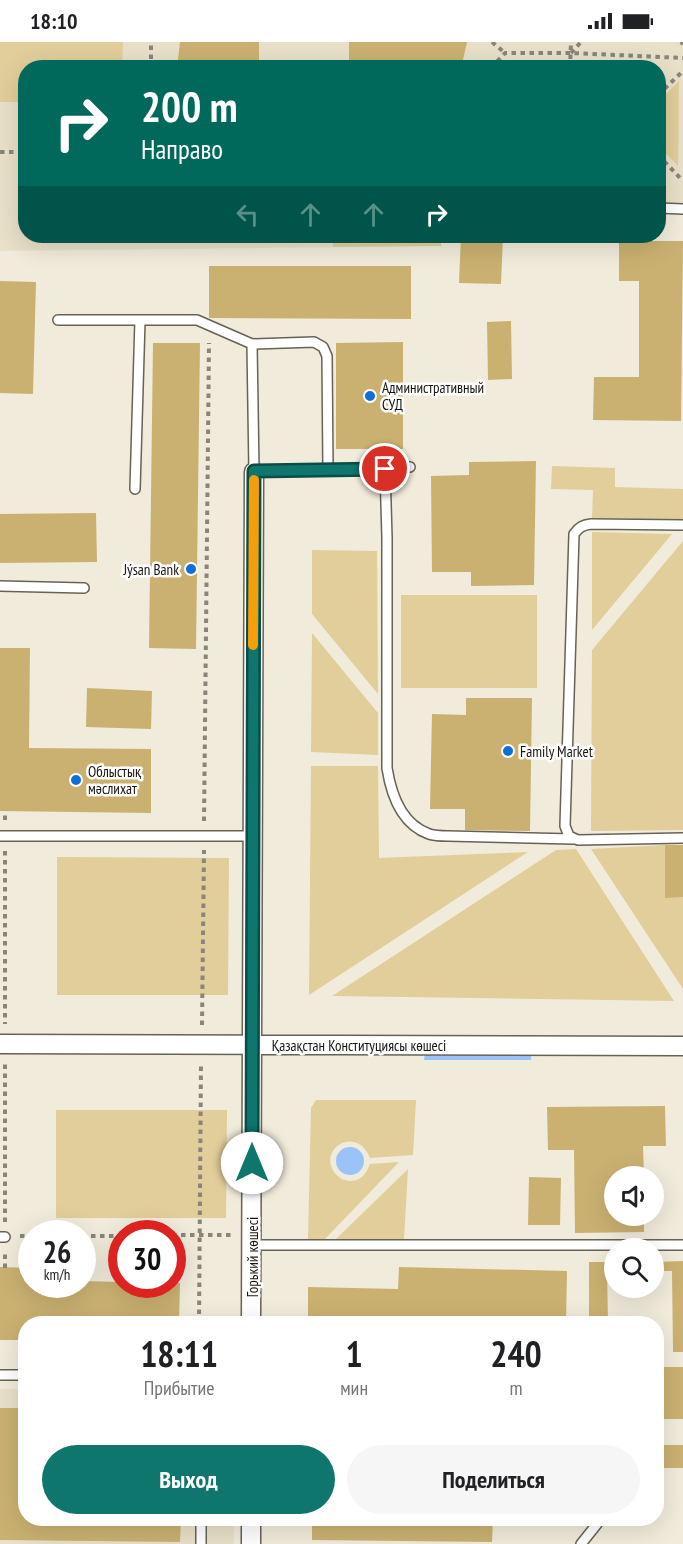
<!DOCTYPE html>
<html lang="ru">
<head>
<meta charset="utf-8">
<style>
  :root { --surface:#fff; --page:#f6f6f6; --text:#202124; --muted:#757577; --accent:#0f766e }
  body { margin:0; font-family:"PT Sans Narrow",sans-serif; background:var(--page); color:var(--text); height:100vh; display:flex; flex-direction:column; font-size:22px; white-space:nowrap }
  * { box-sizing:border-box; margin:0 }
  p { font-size:20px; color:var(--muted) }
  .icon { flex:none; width:33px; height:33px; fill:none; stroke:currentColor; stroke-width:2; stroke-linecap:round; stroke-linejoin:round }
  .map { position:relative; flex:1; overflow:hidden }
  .sheet { position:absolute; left:18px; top:1274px; width:646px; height:210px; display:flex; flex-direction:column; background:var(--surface); border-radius:24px; box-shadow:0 6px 24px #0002 }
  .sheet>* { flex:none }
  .banner { position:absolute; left:18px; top:18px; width:648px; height:183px; border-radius:24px; box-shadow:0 6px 24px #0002; background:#00695c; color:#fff; overflow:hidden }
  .controls { position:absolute; left:604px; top:1124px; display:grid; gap:12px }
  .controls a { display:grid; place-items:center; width:60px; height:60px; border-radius:50%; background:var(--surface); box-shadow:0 6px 24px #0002; font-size:30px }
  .speed { position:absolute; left:18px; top:1178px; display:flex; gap:12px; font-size:30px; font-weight:700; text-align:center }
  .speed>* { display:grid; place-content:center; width:78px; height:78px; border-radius:50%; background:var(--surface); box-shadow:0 6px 24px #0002; line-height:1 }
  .speed small { font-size:15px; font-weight:400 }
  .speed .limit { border:9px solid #d22; background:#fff; color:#111 }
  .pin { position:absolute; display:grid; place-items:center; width:51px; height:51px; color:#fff; margin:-26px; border:3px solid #fff; border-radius:50%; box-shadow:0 2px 6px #0007 }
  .me { position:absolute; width:66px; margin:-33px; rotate:0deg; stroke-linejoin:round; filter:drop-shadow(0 0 4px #0008) }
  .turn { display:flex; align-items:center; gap:21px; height:126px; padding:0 24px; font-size:27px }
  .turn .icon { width:78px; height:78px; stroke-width:2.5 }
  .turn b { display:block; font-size:42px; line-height:51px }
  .lanes { display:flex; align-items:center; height:57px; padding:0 24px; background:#0003; justify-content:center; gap:30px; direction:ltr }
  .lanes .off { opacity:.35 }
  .eta { display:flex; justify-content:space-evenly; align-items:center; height:102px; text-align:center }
  .eta b { font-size:36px; font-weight:600; line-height:42px }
  .action { display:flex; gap:12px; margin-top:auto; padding:12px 24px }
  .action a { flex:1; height:69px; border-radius:36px; background:var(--accent); color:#fff; font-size:24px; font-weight:600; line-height:69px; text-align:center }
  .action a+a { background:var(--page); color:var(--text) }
  .status { display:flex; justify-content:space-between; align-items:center; height:42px; padding:0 30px; background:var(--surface); direction:ltr }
  .status svg { height:16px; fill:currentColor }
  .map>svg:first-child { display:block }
</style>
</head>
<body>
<div class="status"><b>18:10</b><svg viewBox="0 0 49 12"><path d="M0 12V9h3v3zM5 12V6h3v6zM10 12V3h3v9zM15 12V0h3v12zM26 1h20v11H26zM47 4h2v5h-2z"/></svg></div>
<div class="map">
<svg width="683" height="1502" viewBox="0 0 683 1502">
  <rect width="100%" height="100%" fill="#f1ebdb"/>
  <path fill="#e9e0c9" d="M0 0H683V164H659L658 26H26V194H441V204L0 209Z
    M0 1347H25L26 1476H234V1502H0Z"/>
  <path fill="#e2ce9b" d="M0 0H123L122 25 26 26 25 60H0Z
    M679 39 678 124 659 104 658 60Z
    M338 194H441V204L333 205V199Z
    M552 424 615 426V445L683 447V478L592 476 593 448 551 447Z
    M592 490 672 492 592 588Z
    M683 499V788L591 789 592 608Z
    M312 508 377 509 378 652 312 572Z
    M401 553H537V646H401Z
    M312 591 378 671V713L311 710Z
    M311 724H378L379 816 528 810 309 953Z
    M665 803V855H683V947L591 807Z
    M576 807 674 959 332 954 556 808Z
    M57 815 229 816 228 953H57Z
    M316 1058H416L413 1113 370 1116C357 1083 318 1106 334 1130 338 1135 343 1139 350 1139 361 1139 366 1132 370 1122L399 1120 324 1198 308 1197 311 1066Z
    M56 1068H227L226 1176H56Z
    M408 1127 404 1197H336Z"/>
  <path fill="#9cc3f8" d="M533 993 531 1018H424L427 995Z
    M336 1119a14 14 0 1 1 28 0a14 14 0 1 1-28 0Z"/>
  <path fill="#cab172" d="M180 0H259V23L261 26H177Z
    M349 0H467L462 22 458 26H343L349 19Z
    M321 20 326 26H283L287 21Z
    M461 194H503L501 242 459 241Z
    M619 199H683L681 379 593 378 594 335H639V239H619Z
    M209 224H411V277L209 276Z
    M0 239 36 240 33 352 0 351Z
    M511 279 512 337 488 338 487 280Z
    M403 300V407H336V301Z
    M153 301H200L196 607 149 606Z
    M536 419 534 543 471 544V530H432L431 434 469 433V420Z
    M96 471 97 520 0 521V472Z
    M0 606H30L29 706 151 707V771L0 769Z
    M87 646 152 649 151 687 86 685Z
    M466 656H532L530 789 465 788V767H430L432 672 466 673Z
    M665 803H683V855L665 856Z
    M665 1064 666 1104H643L644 1134H615V1173H644V1190L575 1191 574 1108H548L547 1065Z
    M529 1135 561 1136 560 1183H528Z
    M683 1219V1310H673L672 1229H654V1220Z
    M589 1220H615V1229H607L608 1281H589Z
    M0 1225 32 1226V1242H82V1239L122 1240V1242L180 1241 179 1281H26V1298H0Z
    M399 1225 567 1229 566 1281H308V1245L398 1247Z
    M657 1325H683V1377H657Z
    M0 1366H26V1476H181L180 1500 0 1498Z
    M657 1403H683V1426H657Z
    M312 1476H493L492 1500 312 1498Z"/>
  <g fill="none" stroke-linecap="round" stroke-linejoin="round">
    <g stroke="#686255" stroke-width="12">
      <path id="lane" d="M658 166 683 167
        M58 278H140
        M314 300 323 305 327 314 328 428 254 430 252 302Z
        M385 427 387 496V726C391 752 401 782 429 792 435 794 442 794 448 794L573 797
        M328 428 410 425
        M135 447 140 278H197L252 302
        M683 483 591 482C583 483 579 485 574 492L565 784 569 794 578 798 683 796
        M0 544 84 546
        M0 794H253
        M0 1195H5
        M252 1203H683
        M0 1333H26
        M201 1476V1502
        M581 1502 597 1482"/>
    </g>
    <g stroke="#686255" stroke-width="21">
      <path id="street" d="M0 1002 683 1004
        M251 1281 254 430
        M251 1502V1476"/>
    </g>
    <path stroke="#89857b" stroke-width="4" stroke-dasharray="4.5 4.5" stroke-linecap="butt" d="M492 0 505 11
      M681 0 683 2
      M571 11 581 0
      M151 26V0
      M491 26 505 11H571L683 16
      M570 26 571 0
      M658 53 683 29
      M0 110H26
      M658 113 683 139
      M151 194V200
      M266 194 327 196 329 194
      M5 778V769
      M204 779 209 301
      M5 809V982
      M202 983 204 808
      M5 1180V1022
      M172 1193H232
      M20 1194H32
      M82 1194H122
      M5 1226V1208
      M199 1281 201 1021"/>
    <use href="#lane" stroke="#fff" stroke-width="9"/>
    <use href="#street" stroke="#fff" stroke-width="18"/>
  </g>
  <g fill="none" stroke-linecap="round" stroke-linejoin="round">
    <g stroke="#0a4d48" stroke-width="15">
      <path id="route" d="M252 1121 254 429 385 427"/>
    </g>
    <use href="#route" stroke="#0f766e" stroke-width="10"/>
    <path stroke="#f59e0b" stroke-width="10" d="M253 603 254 438"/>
  </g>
  <g fill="#0d6fd7" stroke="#fff" stroke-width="2">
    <circle cx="370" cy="354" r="6"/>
    <circle cx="191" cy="527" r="6"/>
    <circle cx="508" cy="709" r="6"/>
    <circle cx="76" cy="738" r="6"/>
  </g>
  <g text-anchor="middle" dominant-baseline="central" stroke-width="5" stroke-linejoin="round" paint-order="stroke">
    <g font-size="15" fill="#171510" stroke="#fff" text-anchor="start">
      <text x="382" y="345">Административный<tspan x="382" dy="17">СУД</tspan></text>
      <text x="179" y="527" text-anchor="end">Jýsan Bank</text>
      <text x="520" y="709">Family Мarket</text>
      <text x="88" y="729">Облыстық<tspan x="88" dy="17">мәслихат</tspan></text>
    </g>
    <g font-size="15" fill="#171510" stroke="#fff">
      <text x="359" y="1003">Қазақстан Конституциясы көшесі</text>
      <text transform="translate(252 1215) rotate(-90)">Горький көшесі</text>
    </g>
  </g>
</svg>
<div class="controls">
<a><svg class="icon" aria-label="sound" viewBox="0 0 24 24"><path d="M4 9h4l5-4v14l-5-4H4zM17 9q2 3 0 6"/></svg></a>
<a><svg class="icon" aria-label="search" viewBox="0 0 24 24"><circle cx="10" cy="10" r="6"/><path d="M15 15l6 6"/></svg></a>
</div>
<div class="speed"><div>26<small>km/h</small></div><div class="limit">30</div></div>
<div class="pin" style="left:385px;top:427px;background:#d93025"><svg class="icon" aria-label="arrive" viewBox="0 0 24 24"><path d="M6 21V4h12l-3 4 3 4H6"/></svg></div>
<svg class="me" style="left:252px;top:1121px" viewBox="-20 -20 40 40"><circle r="19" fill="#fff"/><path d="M0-13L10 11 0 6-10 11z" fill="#0f766e"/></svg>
<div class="banner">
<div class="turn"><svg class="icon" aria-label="right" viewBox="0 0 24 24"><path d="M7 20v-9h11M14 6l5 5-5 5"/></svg><div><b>200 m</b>Направо</div></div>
<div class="lanes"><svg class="icon off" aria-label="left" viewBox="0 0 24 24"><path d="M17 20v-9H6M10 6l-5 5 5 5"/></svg><svg class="icon off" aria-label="ahead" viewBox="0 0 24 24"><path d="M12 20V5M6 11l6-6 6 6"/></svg><svg class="icon off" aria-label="ahead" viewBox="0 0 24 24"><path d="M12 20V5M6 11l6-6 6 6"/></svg><svg class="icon" aria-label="right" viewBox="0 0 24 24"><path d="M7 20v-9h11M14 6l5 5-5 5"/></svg></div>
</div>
<section class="sheet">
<div class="eta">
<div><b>18:11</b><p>Прибытие</p></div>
<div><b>1</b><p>мин</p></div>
<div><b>240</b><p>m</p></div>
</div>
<div class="action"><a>Выход</a><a>Поделиться</a></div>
</section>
</div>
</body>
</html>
